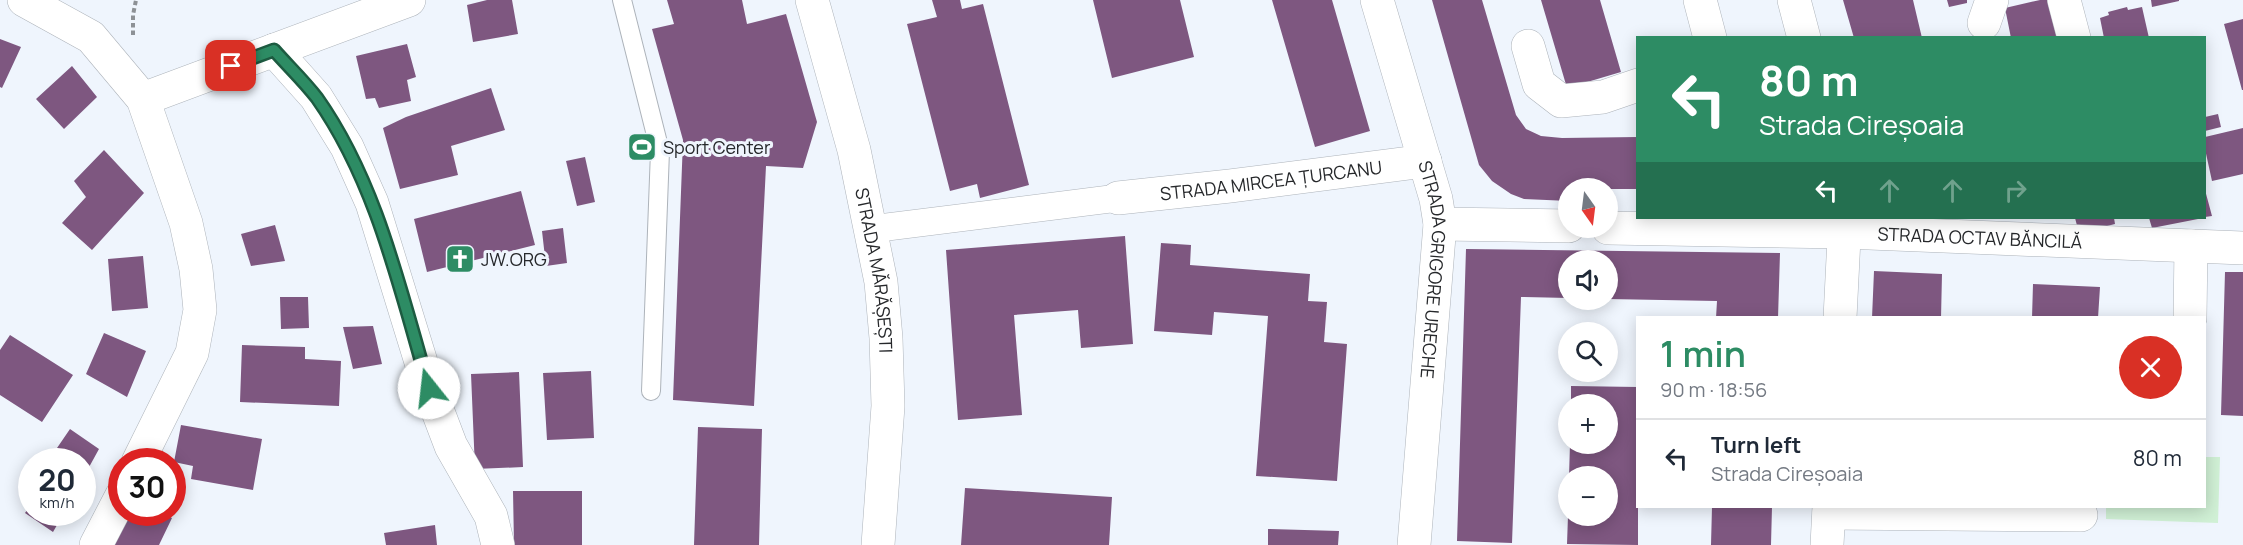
<!DOCTYPE html>
<html lang="en">
<head>
<meta charset="utf-8">
<style>
  :root { --surface:#fff; --page:#f2f2f3; --text:#1f2937; --muted:#747a83; --line:#e0e1e3; --accent:#2d8c64 }
  body { margin:0; font-family:Manrope,sans-serif; background:var(--page); color:var(--text); height:100vh; display:flex; flex-direction:column; font-size:22px; white-space:nowrap }
  * { box-sizing:border-box; margin:0 }
  p { font-size:20px; color:var(--muted) }
  .icon { flex:none; width:33px; height:33px; fill:none; stroke:currentColor; stroke-width:2; stroke-linecap:round; stroke-linejoin:round }
  .map { position:relative; flex:1; overflow:hidden }
  .drawer { position:absolute; left:1636px; top:316px; width:570px; height:192px; display:flex; flex-direction:column; background:var(--surface); border-radius:0px; box-shadow:0 3px 15px #0003 }
  .drawer>* { flex:none }
  .top-card { position:absolute; left:1636px; top:36px; width:570px; height:183px; border-radius:0px; box-shadow:0 3px 15px #0003; background:#2d8c64; color:#fff; overflow:hidden }
  .needle { width:39px; rotate:166deg }
  .controls { position:absolute; left:1558px; top:178px; display:grid; gap:12px }
  .controls a { display:grid; place-items:center; width:60px; height:60px; border-radius:50%; background:var(--surface); box-shadow:0 3px 15px #0003; font-size:30px }
  .speed { position:absolute; left:18px; top:448px; display:flex; gap:12px; font-size:30px; font-weight:700; text-align:center }
  .speed>* { display:grid; place-content:center; width:78px; height:78px; border-radius:50%; background:var(--surface); box-shadow:0 3px 15px #0003; line-height:1 }
  .speed small { font-size:15px; font-weight:400 }
  .speed .limit { border:9px solid #d22; background:#fff; color:#111 }
  .pin { position:absolute; display:grid; place-items:center; width:51px; height:51px; color:#fff; margin:-26px; border-radius:12px; box-shadow:0 3px 9px #0006 }
  .me { position:absolute; width:66px; margin:-33px; rotate:344deg; stroke-linejoin:round; filter:drop-shadow(0 0 4px #0008) }
  .turn { display:flex; align-items:center; gap:21px; height:126px; padding:0 24px; font-size:27px }
  .turn .icon { width:78px; height:78px; stroke-width:2.5 }
  .turn b { display:block; font-size:42px; line-height:51px }
  .lanes { display:flex; align-items:center; height:57px; padding:0 24px; background:#0003; justify-content:center; gap:30px; direction:ltr }
  .lanes .off { opacity:.35 }
  .round { display:grid; place-items:center; flex:none; width:63px; height:63px; border-radius:32px; background:var(--page) }
  .head { display:flex; align-items:center; justify-content:space-between; height:102px; padding:0 24px }
  h1 { font-size:36px; font-weight:600; line-height:45px; color:var(--accent) }
  ul { padding:0; list-style:none }
  li { display:flex; align-items:center; gap:18px; height:78px; padding:0 24px; border-top:2px solid var(--line) }
  li div { flex:1 }
  li b { display:block; font-size:22px }
  li em { font-style:normal }
  .map>svg:first-child { display:block }
</style>
</head>
<body>
<div class="map">
<svg width="2243" height="545" viewBox="0 0 2243 545">
  <rect width="100%" height="100%" fill="#eff5fd"/>
  <path fill="#d0f0d5" d="M2205 457H2220L2218 523 2106 519V507H2205Z"/>
  <path fill="#7e5780" d="M487 0H512L518 34 473 42 467 5Z
    M667 0H742L747 24 786 14 817 122 803 168 766 166 754 406 673 400 683 140 652 29 674 24Z
    M932 0H960L962 9 983 4 1029 185 980 198 977 184 950 191 907 24 937 17Z
    M1093 0H1180L1194 57 1112 78Z
    M1272 0H1332L1370 131 1315 147Z
    M1432 0H1482L1516 115 1526 129 1541 136 1562 138 1638 137V189H1569V201L1524 199 1511 194 1492 181 1479 165Z
    M1541 0H1600L1621 72 1567 88Z
    M1843 0H1913L1922 38H1854Z
    M1947 0H1967V3L1949 7Z
    M2040 0H2051L2060 38H2011L2005 8Z
    M2151 0H2179V1L2152 7Z
    M2127 7 2128 10 2142 7 2149 38H2104L2100 18 2109 15 2108 12Z
    M2243 19V90H2242L2224 24Z
    M0 39 21 47 2 88 0 87Z
    M407 44 416 77 407 80 411 101 379 108 375 98 366 99 356 56Z
    M72 66 97 97 64 129 36 99Z
    M491 88 505 130 451 146 458 175 400 189 383 128 406 117Z
    M2218 114 2221 127 2205 131V117Z
    M2243 128V174L2212 181 2205 149V137Z
    M104 150 144 193 92 250 62 223 86 197 74 181Z
    M585 157 595 202 577 206 566 161Z
    M2205 190 2212 216 2205 217Z
    M521 191 535 245 427 272 414 219Z
    M2075 218H2114L2115 224 2079 233Z
    M2149 218H2198V219L2152 228Z
    M275 225 285 261 251 266 241 234Z
    M563 228 567 263 546 266 542 231Z
    M1125 236 1133 344 1081 348 1078 310 1014 315 1022 415 958 420 946 250Z
    M1161 243 1191 245 1190 265 1310 274 1308 301 1327 302 1324 342 1347 344 1337 481 1256 476 1268 316 1214 312 1212 335 1154 331Z
    M1466 249 1780 253 1778 318H1716L1717 301 1608 299V261H1569V298L1521 297 1512 543 1457 541Z
    M143 256 148 308 112 311 108 259Z
    M1874 271 1942 274 1941 318H1872Z
    M2225 272H2243V416L2221 415Z
    M2033 284 2100 287 2098 318H2032Z
    M280 297H308L309 328 281 329Z
    M373 326 382 364 353 369 343 327Z
    M104 333 146 351 127 397 86 374Z
    M10 335 73 375 42 422 0 395V350Z
    M242 345 305 347V359L341 361 339 406 240 402Z
    M591 371 594 438 547 440 543 373Z
    M519 372 523 467 475 469 471 374Z
    M1571 386 1638 387V545L1567 544 1568 516H1608V477H1569L1570 444H1608V405H1571Z
    M181 425 262 439 253 490 191 479 193 466 174 462Z
    M698 427 762 429 759 545H694Z
    M70 429 99 449 88 469 82 466V462H77L57 448Z
    M965 488 1112 497 1109 545H961Z
    M513 491H582V545H514Z
    M32 503V513H64L53 532 25 513Z
    M1712 507H1772L1771 545H1711Z
    M120 513H163L172 518 159 545H105Z
    M435 525 437 545H386L384 533Z
    M1268 529 1339 531 1338 545H1268Z"/>
  <g fill="none" stroke-linecap="round" stroke-linejoin="round">
    <g stroke="#adb3ba" stroke-width="20">
      <path id="service" d="M622 0 660 151 651 391"/>
    </g>
    <g stroke="#adb3ba" stroke-width="28">
      <path id="pedestrian" d="M871 229 1118 198"/>
    </g>
    <g stroke="#adb3ba" stroke-width="34">
      <g id="minor">
        <path d="M24 0 91 37 143 99 186 223 196 269 200 310 192 353 138 462"/>
        <path id="s1" d="M1377 0 1436 199 1440 224 1414 545"/>
        <path d="M1700 0 1710 38"/>
        <path d="M1794 0 1804 38"/>
        <path d="M2064 0 2074 38"/>
        <path d="M1984 23 1992 0"/>
        <path d="M1528 46 1539 84 1561 101 1603 97 1638 85"/>
        <path d="M274 50 316 97 347 147 372 203 429 388 451 446 491 516 498 545"/>
        <path d="M143 99 409 0"/>
        <path id="s2" d="M1118 198 1230 186 1425 161"/>
        <path d="M1440 224 1569 226"/>
        <path id="s3" d="M1608 228 1844 232 2243 248"/>
        <path d="M1840 318 1845 218"/>
        <path d="M2190 318 2191 246"/>
        <path d="M1829 513 2081 515"/>
        <path d="M96 545 122 495"/>
        <path d="M1827 545 1829 507"/>
      </g>
    </g>
    <g stroke="#adb3ba" stroke-width="34">
      <g id="tertiary">
        <path id="s4" d="M812 0 854 150 881 282 886 338 888 406 878 545"/>
      </g>
    </g>
    <path stroke="#8d9196" stroke-width="4" stroke-dasharray="4.5 3" stroke-linecap="butt" d="M133 35V15L136 0"/>
    <use href="#service" stroke="#fff" stroke-width="18"/>
    <use href="#pedestrian" stroke="#fff" stroke-width="27"/>
    <use href="#minor" stroke="#fff" stroke-width="33"/>
    <use href="#tertiary" stroke="#fff" stroke-width="33"/>
  </g>
  <g fill="none" stroke-linecap="round" stroke-linejoin="round">
    <g stroke="#1d5b41" stroke-width="15">
      <path id="route" d="M231 66 274 50C288 66 304 81 317 98 377 183 400 290 429 388"/>
    </g>
    <use href="#route" stroke="#2d8c64" stroke-width="10"/>
  </g>
  <defs>
    <g id="stadium-square" transform="scale(1.5)"><rect x="-9" y="-9" width="18" height="18" rx="4" fill="#2d8c64" stroke="#eff5fd"/><path d="M0-5a6.5 5 0 1 0 0 10a6.5 5 0 1 0 0-10ZM-3.5-1.8h7v3.6h-7Z" fill="#fff"/></g>
    <g id="church-square" transform="scale(1.5)"><rect x="-9" y="-9" width="18" height="18" rx="4" fill="#2d8c64" stroke="#eff5fd"/><path d="M-1.2-6h2.4v3.5h3.3v2.4h-3.3V6h-2.4V-.1h-3.3v-2.4h3.3Z" fill="#fff"/></g>
  </defs>
  <g fill-rule="evenodd">
    <use href="#stadium-square" x="642" y="147"/>
    <use href="#church-square" x="460" y="259"/>
  </g>
  <g text-anchor="middle" dominant-baseline="central" stroke-width="6" stroke-linejoin="round" paint-order="stroke">
    <g font-size="18" fill="#26282b" stroke="#eff5fd" text-anchor="start">
      <text x="663" y="147">Sport Center</text>
      <text x="481" y="259">JW.ORG</text>
    </g>
    <g font-size="18" fill="#26282b" stroke="#eff5fd">
      <text stroke="none"><textPath href="#s2" startOffset="154">STRADA MIRCEA ȚURCANU</textPath></text>
      <text stroke="none"><textPath href="#s3" startOffset="372">STRADA OCTAV BĂNCILĂ</textPath></text>
      <text stroke="none"><textPath href="#s4" startOffset="278">STRADA MĂRĂȘEȘTI</textPath></text>
      <text stroke="none"><textPath href="#s1" startOffset="278">STRADA GRIGORE URECHE</textPath></text>
    </g>
  </g>
</svg>
<div class="controls">
<a><svg class="needle" viewBox="-14 -14 28 28"><path d="M0-13l5 13h-10z" fill="#e53935"/><path d="M0 13l5-13h-10z" fill="#747a83"/></svg></a>
<a><svg class="icon" aria-label="sound" viewBox="0 0 24 24"><path d="M4 9h4l5-4v14l-5-4H4zM17 9q2 3 0 6"/></svg></a>
<a><svg class="icon" aria-label="search" viewBox="0 0 24 24"><circle cx="10" cy="10" r="6"/><path d="M15 15l6 6"/></svg></a>
<a>+</a>
<a>−</a>
</div>
<div class="speed"><div>20<small>km/h</small></div><div class="limit">30</div></div>
<div class="pin" style="left:231px;top:66px;background:#d93025"><svg class="icon" aria-label="arrive" viewBox="0 0 24 24"><path d="M6 21V4h12l-3 4 3 4H6"/></svg></div>
<svg class="me" style="left:429px;top:388px" viewBox="-20 -20 40 40"><circle r="19" fill="#fff"/><path d="M0-13L10 11 0 6-10 11z" fill="#2d8c64"/></svg>
<div class="top-card">
<div class="turn"><svg class="icon" aria-label="left" viewBox="0 0 24 24"><path d="M17 20v-9H6M10 6l-5 5 5 5"/></svg><div><b>80 m</b>Strada Cireșoaia</div></div>
<div class="lanes"><svg class="icon" aria-label="left" viewBox="0 0 24 24"><path d="M17 20v-9H6M10 6l-5 5 5 5"/></svg><svg class="icon off" aria-label="ahead" viewBox="0 0 24 24"><path d="M12 20V5M6 11l6-6 6 6"/></svg><svg class="icon off" aria-label="ahead" viewBox="0 0 24 24"><path d="M12 20V5M6 11l6-6 6 6"/></svg><svg class="icon off" aria-label="right" viewBox="0 0 24 24"><path d="M7 20v-9h11M14 6l5 5-5 5"/></svg></div>
</div>
<section class="drawer">
<div class="head"><div><h1>1 min</h1><p>90 m · 18:56</p></div><a class="round" style="background:#d93025;color:#fff"><svg class="icon" aria-label="close" viewBox="0 0 24 24"><path d="M6 6l12 12M18 6L6 18"/></svg></a></div>
<ul>
<li><svg class="icon" aria-label="left" viewBox="0 0 24 24"><path d="M17 20v-9H6M10 6l-5 5 5 5"/></svg><div><b>Turn left</b><p>Strada Cireșoaia</p></div><em>80 m</em></li>
</ul>
</section>
</div>
</body>
</html>
